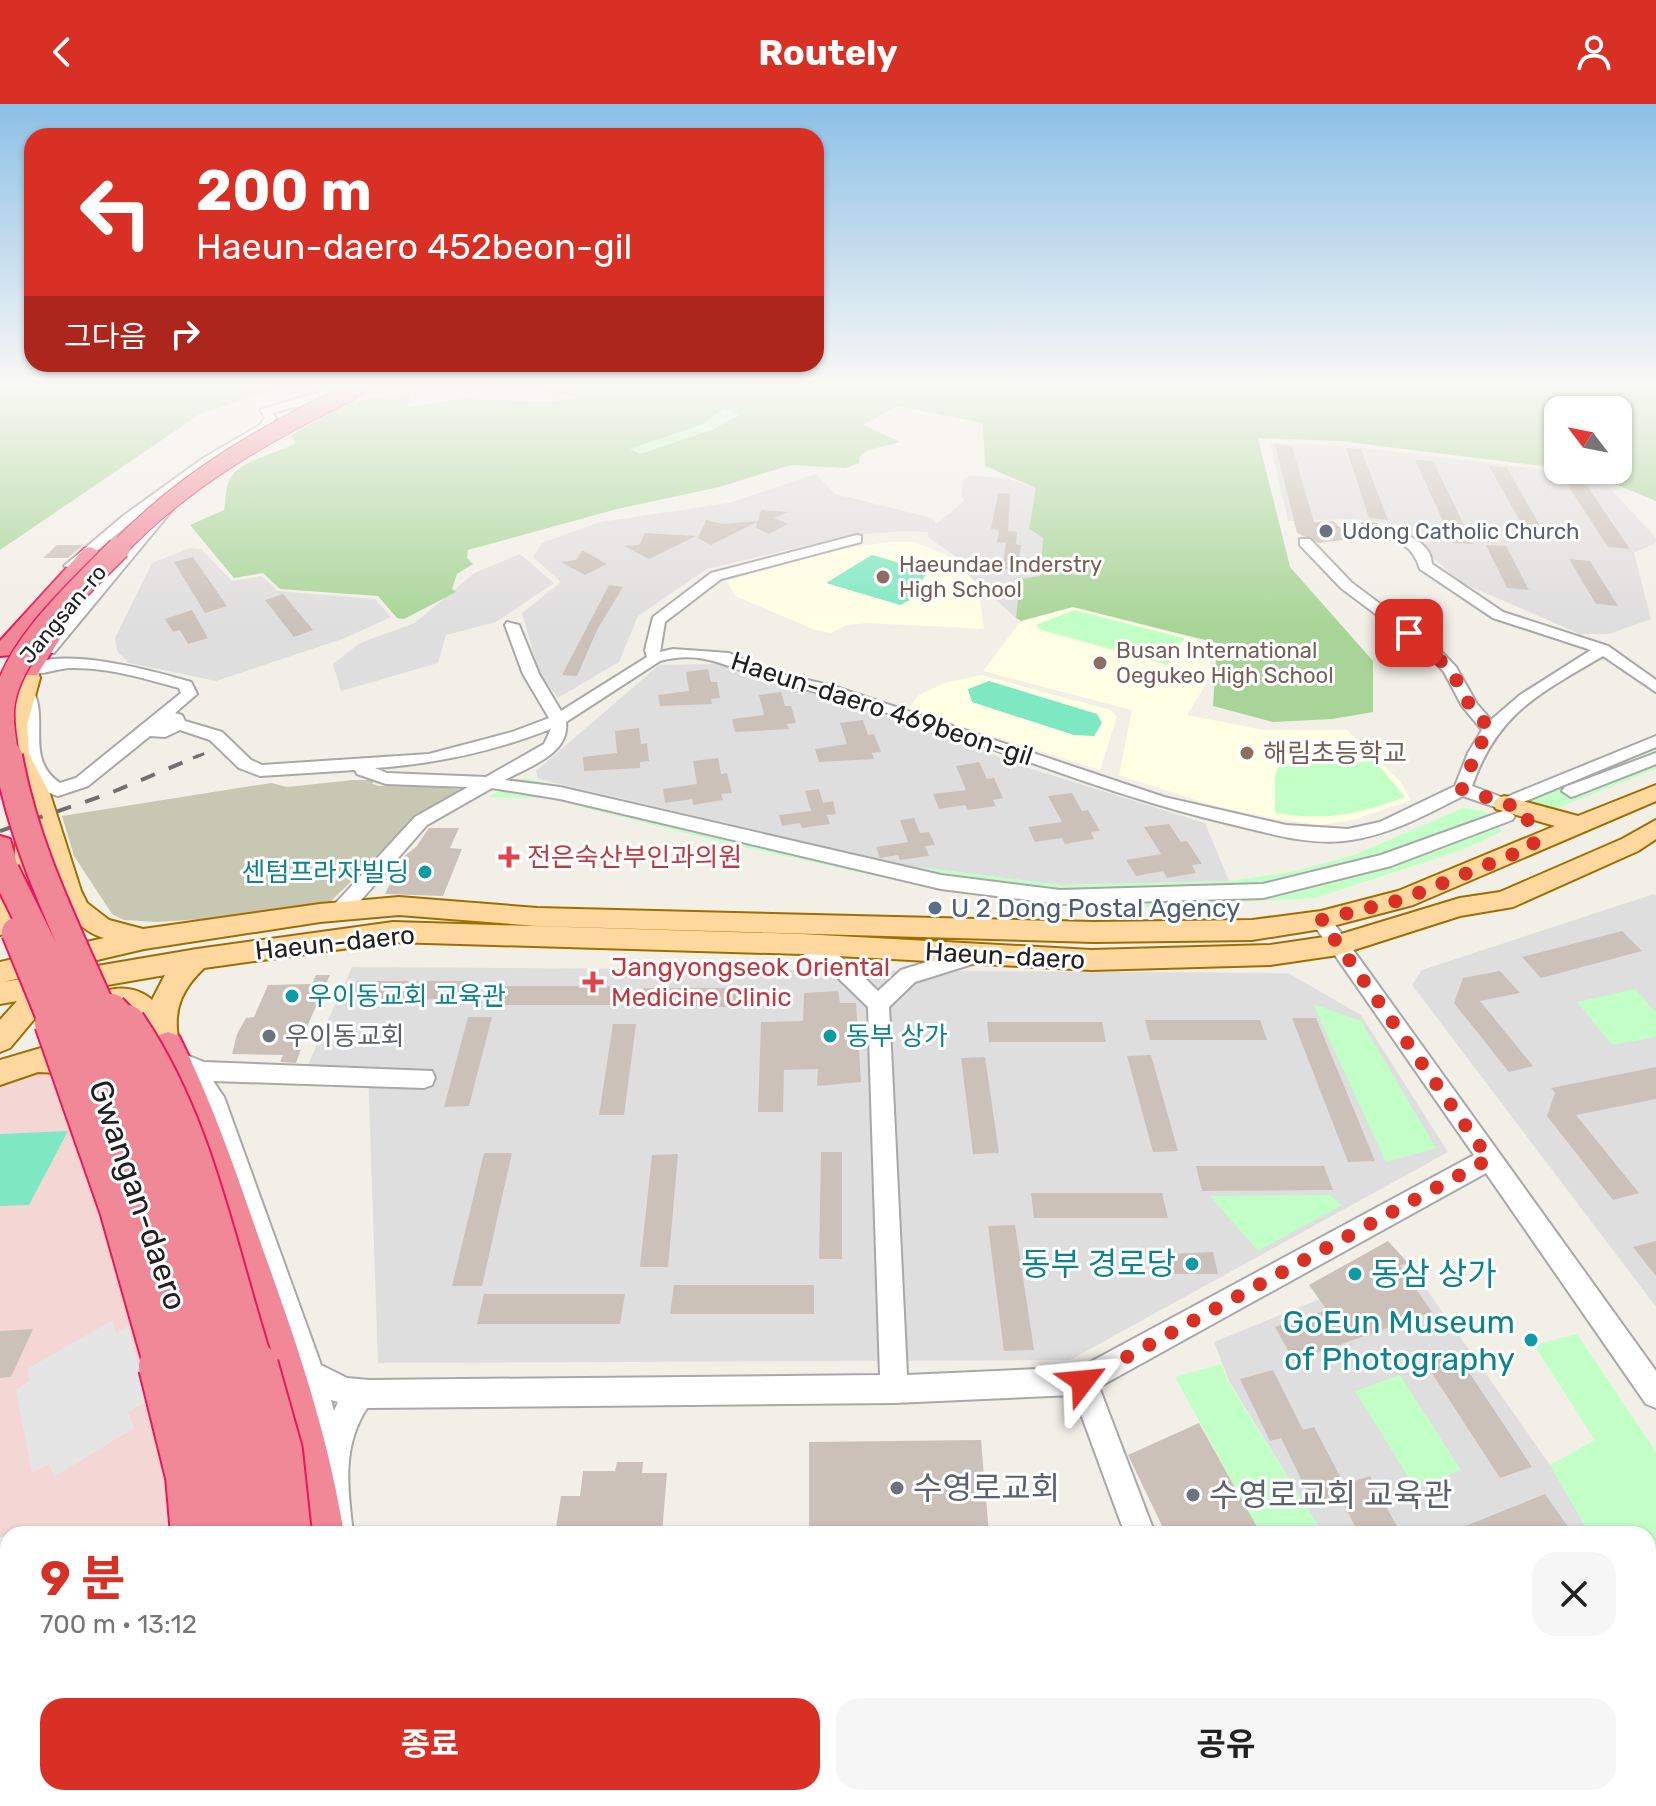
<!DOCTYPE html>
<html lang="ko">
<head>
<meta charset="utf-8">
<style>
  :root { --surface:#fff; --page:#f6f6f6; --text:#222; --muted:#767676; --accent:#d93025 }
  body { margin:0; font-family:Rubik,"Noto Sans KR",sans-serif; background:var(--page); color:var(--text); height:100vh; display:flex; flex-direction:column; font-size:30px; white-space:nowrap }
  * { box-sizing:border-box; margin:0 }
  p { font-size:26px; color:var(--muted) }
  .icon { flex:none; width:44px; height:44px; fill:none; stroke:currentColor; stroke-width:2; stroke-linecap:round; stroke-linejoin:round }
  .map { position:relative; flex:1; overflow:hidden }
  .panel { position:absolute; left:0px; top:1422px; width:1656px; height:280px; display:flex; flex-direction:column; background:var(--surface); border-radius:24px 24px 0 0; box-shadow:0 2px 6px #0004 }
  .panel>* { flex:none }
  .banner { position:absolute; left:24px; top:24px; width:800px; height:244px; border-radius:24px; box-shadow:0 2px 6px #0004; background:#d93025; color:#fff; overflow:hidden }
  .needle { width:52px; rotate:302deg }
  .buttons { position:absolute; left:1544px; top:292px; display:grid; gap:16px }
  .buttons a { display:grid; place-items:center; width:88px; height:88px; border-radius:16px; background:var(--surface); box-shadow:0 2px 6px #0004; font-size:40px }
  .pin { position:absolute; display:grid; place-items:center; width:68px; height:68px; color:#fff; margin:-34px; border-radius:16px; box-shadow:0 4px 12px #0006 }
  .me { position:absolute; width:88px; margin:-44px; rotate:61deg; stroke-linejoin:round; filter:drop-shadow(0 0 6px #0008) }
  .turn { display:flex; align-items:center; gap:28px; height:168px; padding:0 40px; font-size:36px }
  .turn .icon { width:104px; height:104px; stroke-width:2.5 }
  .turn b { display:block; font-size:56px; line-height:68px }
  .then { display:flex; align-items:center; height:76px; padding:0 40px; background:#0003; gap:16px; font-size:30px }
  .round { display:grid; place-items:center; flex:none; width:84px; height:84px; border-radius:24px; background:var(--page) }
  .summary { display:flex; align-items:center; justify-content:space-between; height:136px; padding:0 40px }
  h1 { font-size:48px; font-weight:700; line-height:60px; color:var(--accent) }
  .primary-button { display:flex; gap:16px; margin-top:auto; padding:16px 40px }
  .primary-button a { flex:1; height:92px; border-radius:24px; background:var(--accent); color:#fff; font-size:32px; font-weight:700; line-height:92px; text-align:center }
  .primary-button a+a { background:var(--page); color:var(--text) }
  header { display:flex; justify-content:space-between; align-items:center; height:104px; padding:0 40px; background:var(--accent); color:#fff; font-size:36px; font-weight:700 }
  .map>svg:first-child { display:block }
</style>
</head>
<body>
<header><svg class="icon" aria-label="back" viewBox="0 0 24 24"><path d="M15 5l-7 7 7 7"/></svg>Routely<svg class="icon" aria-label="person" viewBox="0 0 24 24"><circle cx="12" cy="8" r="4"/><path d="M4 21q1-7 8-7t8 7"/></svg></header>
<div class="map">
<svg width="1656" height="1702" viewBox="0 0 1656 1702">
  <rect width="100%" height="100%" fill="#f2efe7"/>
  <path fill="#dfdede" d="M1270 339 1340 341 1554 367 1605 379 1656 434V439L1634 449 1651 515 1609 530H1580L1458 477 1398 421 1354 415 1288 417Z
    M816 370 835 390 932 414 936 420 964 397 961 390 964 374 971 371 1009 375 1036 384 1029 425 1043 434 1040 473 1020 475 1016 514 955 459 958 454 928 433V428L904 427 851 431 707 465 638 512 619 558 558 594 539 568 522 509 561 478 533 453 542 439 600 418 729 399Z
    M190 444 201 445 232 477 262 472 278 487 375 495 391 513 345 534 216 577 129 559 117 547 115 534 152 459Z
    M520 450 554 479 496 518 446 531 438 559 341 587 333 560 360 539 415 519 474 469Z
    M721 560 753 576 826 590 1032 665 1205 719 1229 777 1060 781 911 762 538 675 536 667 659 561Z
    M1654 790 1656 792V1203L1412 881 1422 866Z
    M352 863 1288 869 1361 911 1448 1048 1070 1256 378 1259 368 966 307 963Z
    M1408 1159 1550 1361 1590 1430H1323L1229 1277 1214 1238Z"/>
  <path fill="#f4d7d5" d="M53 960 111 1131 188 1430H8V1433H0V982Z"/>
  <path fill="#feffe3" d="M890 438H914L946 451 978 481 984 525 868 519 846 521 831 529 813 525 735 492 727 477 844 444Z
    M1073 503 1195 535 1210 551 1211 572 1187 611 1263 626H1347L1400 677 1411 696 1353 716 1320 721 1265 713 1208 700 1119 671 1132 606 983 567 1021 517Z
    M981 571 1111 606 1117 613 1100 666 908 605 919 591 945 579Z"/>
  <path fill="#c7c8b1" d="M353 676H375L372 680 380 682H441L466 687 426 705 330 798 250 812 157 818 124 816 112 810 74 752 62 712 271 679 287 683Z"/>
  <path fill="#a8d597" d="M0 283H280L200 310 0 446Z
    M529 283H1656V397L1610 378 1565 366H1618V306H1558V364L1339 337 1258 334 1290 463 1373 557V608L1332 615 1273 618 1213 602 1217 539 1073 503 1021 517 1016 514 1020 475 1040 472 1043 434 1029 425 1036 384 985 362 983 319 897 302 863 321 901 338 868 346 859 353V359L846 364 791 361 719 383 617 405 468 446 467 454 473 460 457 470 452 485 456 488 404 515 397 514 378 492 280 485 263 469 234 474 190 421 224 406C226 397 225 383 230 375 240 355 278 350 296 339L291 331 349 298 409 289 408 303 462 295 548 298 580 294Z"/>
  <path fill="#c1ffc7" d="M724 304 739 311 714 325 640 350 630 345 703 320Z
    M1074 506 1184 534 1168 561 1041 526 1036 521Z
    M1656 644V665L1550 707 1535 703 1529 696Z
    M1375 657 1405 693C1356 711 1327 717 1275 709V671L1279 661Z
    M525 674 911 762 1060 781 1229 777 1290 768 1352 752 1463 704 1485 707 1502 727 1462 746 1315 794 1131 804 1079 803 928 783 730 740 546 694 488 693Z
    M1635 885 1656 908V933L1612 941 1577 898Z
    M1313 900 1361 917 1436 1044 1386 1058Z
    M1330 1091 1342 1101 1258 1147 1210 1092Z
    M1577 1230 1656 1348V1589L1648 1590V1430H1590L1550 1361 1595 1336 1534 1241Z
    M1221 1260 1227 1276 1323 1430H1261L1175 1273Z
    M1400 1271 1461 1366 1415 1384 1355 1287Z"/>
  <path fill="#7de8c2" d="M872 451 928 467 910 496 900 501 826 479Z
    M989 577 1097 610 1102 619 1094 632 1074 631 972 598 968 585Z
    M68 1027 29 1101 0 1102V1030Z"/>
  <path fill="#e5e5e5" d="M113 1216 116 1229 128 1222 148 1297 128 1308 134 1324 54 1373 49 1360 32 1369 16 1286 29 1277 27 1265Z
    M1656 1589V1694L1639 1702H1290L1287 1694H1648V1590Z
    M1201 1694 1204 1702H959V1695Z"/>
  <path fill="#cbc1b9" d="M1275 340 1292 342 1314 418 1333 417 1353 435 1318 439 1297 429Z
    M1346 344 1361 345 1388 416 1369 414Z
    M1415 356 1433 357 1473 440 1453 439Z
    M1489 362 1507 364 1549 437 1530 435Z
    M1565 377 1585 379 1630 445 1608 443Z
    M998 389 1010 390 1008 427 1017 428 1016 440 997 438 999 426 991 425Z
    M761 406 789 408 774 414 788 420 769 430 756 424 757 418 711 441 698 434 706 416 722 420 758 417Z
    M645 429 696 432 649 455 624 442 639 441Z
    M1006 439 1021 441 1017 466 1002 465Z
    M57 441H83L68 454H43Z
    M1486 441 1506 442 1529 486 1507 484Z
    M582 446 607 460 585 471 561 458 576 456Z
    M193 453 227 502 205 509 174 458Z
    M1569 455 1590 457 1618 502 1596 500Z
    M609 481 623 483 597 526 577 572 562 571Z
    M283 490 313 526 294 533 265 496Z
    M192 506 208 534 188 540 180 526 173 528 165 515Z
    M708 565 711 578H717L720 594 711 595 712 600 660 602 658 591 689 587 686 568Z
    M781 588 785 602H791L796 619 787 620 789 625 735 628 732 615 764 611 759 591Z
    M863 616 868 631 874 630 881 648 872 649 874 655 819 658 815 645 847 640 840 619Z
    M639 624 641 640 647 639 649 657 640 658V664L584 667 583 653 617 649 615 627Z
    M718 654 721 670 727 669 732 689 721 690 723 696 693 701 692 695 665 699 663 685 697 680 693 657Z
    M979 658 987 675 994 674 1003 694 993 696 996 702 968 706 965 701 939 705 933 690 966 686 956 662Z
    M819 685 823 699 833 697 836 710 827 711 830 720 802 724 800 719 782 722 779 711 811 707 805 687Z
    M1072 689 1082 707 1088 706 1100 727 1091 728 1094 735 1065 740 1062 734 1035 738 1028 723 1062 718 1048 692Z
    M914 714 920 729 929 728 935 741 925 742 929 752 900 756 898 751 880 754 876 743 908 738 900 716Z
    M1169 720 1181 738 1187 737 1202 760 1192 761 1196 769 1167 774 1163 767 1136 772 1126 756 1161 750 1144 723Z
    M429 724H459L450 744 462 745 443 792 385 790 403 753 416 743Z
    M1622 827 1642 847 1541 874 1522 853Z
    M1500 867 1520 889 1480 897 1533 962 1509 968 1454 899 1463 874Z
    M316 871H330L297 945H301L296 959 280 958 283 951 232 950 237 930 246 914 254 913 268 881 312 880Z
    M357 877H468L462 895 349 896Z
    M504 882H616L612 901H499Z
    M644 884H756L755 903H641Z
    M838 887 840 899H856L861 978 817 982 818 965 784 966 783 1008H758L761 918 803 917 804 889Z
    M468 913H492L469 1002 444 1003Z
    M1292 914H1316L1375 1057 1348 1058Z
    M1145 916H1260L1267 936H1150Z
    M987 918H1102L1106 938H989Z
    M613 920H636L624 1011H599Z
    M1151 951 1178 1047 1153 1048 1127 952Z
    M985 953 999 1049 973 1050 961 954Z
    M1656 963V995L1576 1011 1639 1089 1613 1096 1547 1012 1555 989 1551 984Z
    M821 1048H842V1155H819Z
    M484 1049H512L482 1182H452Z
    M678 1050 668 1163H640L652 1051Z
    M1196 1062H1324L1333 1086 1202 1087Z
    M1031 1089H1162L1168 1114H1034Z
    M1015 1121 1034 1246 1004 1247 988 1122Z
    M1388 1137 1408 1159 1400 1162 1432 1208 1294 1257 1275 1223 1327 1206 1309 1181Z
    M1656 1137V1172L1633 1143Z
    M1213 1148 1218 1170H1168L1169 1150Z
    M674 1181H814V1210H670Z
    M484 1190H625L620 1220H477Z
    M33 1225 11 1273 0 1274V1227Z
    M1455 1247 1532 1363 1500 1374 1424 1257Z
    M1273 1266 1303 1326 1314 1323 1344 1380 1370 1372 1401 1430H1359L1339 1391 1313 1399 1281 1334 1270 1337 1240 1275Z
    M1199 1319 1261 1430H1166L1128 1351Z
    M981 1336 989 1430H809V1338Z
    M617 1358H643L642 1369H667L662 1430H555L561 1392H580L583 1367H615Z
    M1545 1390 1573 1430H1448V1429Z"/>
  <g fill="none" stroke-linecap="round" stroke-linejoin="round">
    <g stroke="#a8a8a8" stroke-width="4">
      <path id="minor" d="M335 283H348L311 299 272 309 276 314C261 335 233 345 211 359 163 390 119 428 76 465L64 462 123 412 202 355 260 321 265 314 260 306Z
        M163 402 173 405 54 549H44V543Z
        M1367 419C1389 425 1431 432 1432 460L1503 508 1608 542 1656 576V588L1603 552C1539 590 1498 608 1472 682L1504 694 1656 632V643L1504 706 1463 692C1427 710 1392 730 1351 736 1311 743 1265 728 1226 719 1073 683 930 613 776 578 734 568 707 544 660 557L566 618C570 650 528 663 505 676L560 683 941 771 1060 786 1263 780 1381 751 1506 706 1515 712 1512 716 1391 762 1263 794 1060 800 941 785 560 695 492 684 427 721 347 812H333L330 807 333 802 415 713 468 683 386 680 357 670 355 666 260 672 239 664 210 636 180 626 165 633 150 632 88 682 58 692C1 675 35 616 18 586L21 583H31C51 613 23 654 60 679L76 674 181 589 179 584C143 574 107 563 69 564 55 565 32 575 21 566 54 539 153 567 191 578L197 590 175 609 182 611 185 617 222 628 251 656 262 661 429 650 512 628 549 614 523 570 505 521 507 518 519 521 539 570 561 607 647 553 645 546 653 513 711 469 857 431 861 432V438L721 475 665 518 660 548 673 545 729 549 764 566 833 582 1164 693 1286 721 1348 725 1380 718 1455 682 1468 649 1482 626 1462 602 1444 568 1426 548 1341 484 1300 441V435H1310L1351 478 1436 542 1456 563 1477 600 1491 616 1520 591 1591 546 1493 514 1420 465C1411 435 1390 435 1363 426V420ZM551 625 544 640 486 673 387 669 375 664C435 660 494 647 551 625Z
        M1656 649V660L1577 691 1571 693 1562 687 1565 683Z
        M1321 809 1328 811 1656 1267V1304L1646 1300 1486 1069 1099 1283 1155 1430H1125L1074 1291 894 1299 367 1304C341 1344 348 1385 353 1430H323L319 1356 297 1270 204 998 173 959 176 952 184 950 204 958 432 967 435 974 432 981 424 984 213 977 224 993 321 1261 347 1274 369 1276 880 1271 868 903 831 867 795 845 792 840 795 835C819 827 862 871 878 887L901 866 972 844 979 846 982 852 979 858 915 878 889 903 907 1271 1081 1263 1474 1051 1314 821 1311 816ZM331 1296 338 1298 334 1307Z
        M920 1694H954L955 1702H921Z
        M1222 1694H1256L1259 1702H1225Z"/>
    </g>
    <g stroke="#9e6e00" stroke-width="4">
      <path id="major" d="M29 560 36 562 40 574 27 621 29 650 50 690 81 787 87 799 109 816 143 825 320 800 399 793 537 804 1094 818 1252 816 1321 807 1398 787 1555 722 1496 705 1493 700 1496 695 1504 692 1578 712 1656 681V697L1413 801 1321 825 1252 836 1094 838 537 822 399 811 320 818 144 845 3 878 197 845 393 818 802 830 1091 846 1270 841 1338 831 1460 794 1500 788 1622 735 1656 716V735L1638 747 1513 803 1460 812 1338 851 1270 861 1091 866 802 850 393 838 204 864C183 884 173 904 178 933 179 942 183 941 178 950 151 960 144 920 125 906L115 907 92 921 82 918 78 910C92 883 130 876 152 896L165 871 55 890 10 944 0 948V916L17 897 0 900V858L104 834C49 818 42 736 28 690L24 682 12 681 9 676 7 621 19 566Z
        M28 723 40 731 38 760 13 821 9 828 0 831V792L14 760 16 731Z
        M48 942 87 949 91 958 87 967 77 970 38 968 0 981V956Z"/>
    </g>
    <g stroke="#ed165a" stroke-width="4">
      <path id="highway" d="M91 443 101 449 98 453 12 551 0 552V537L84 445Z
        M56 518 67 524 40 566 37 571H21L18 566 48 519Z
        M0 732 10 735 19 767 15 774 0 776Z
        M168 928 179 932C213 1000 237 1071 262 1143 296 1237 328 1330 344 1430H298C286 1333 257 1241 226 1148 204 1078 182 1009 152 942L157 932Z
        M122 1694H317L315 1702H119Z"/>
    </g>
    <use href="#minor" fill="#fff" fill-rule="evenodd"/>
    <use href="#major" fill="#ffd89f" fill-rule="evenodd"/>
    <use href="#highway" fill="#f08898" fill-rule="evenodd"/>
    <path stroke="#6f6f6f" stroke-width="3" stroke-dasharray="12 12" stroke-linecap="butt" d="M193 654 206 649"/>
    <path stroke="#6f6f6f" stroke-width="4" stroke-dasharray="15 15" stroke-linecap="butt" d="M0 727 108 690 198 652"/>
    <g stroke="#ed165a" stroke-width="19" stroke-linecap="butt">
      <path id="highway-bridge-far4" d="M117 446C186 373 270 327 360 283"/>
    </g>
    <g stroke="#ed165a" stroke-width="25" stroke-linecap="butt">
      <path id="highway-bridge-far3" d="M8 654C5 637 1 615 4 598 13 543 81 483 119 444"/>
    </g>
    <g stroke="#ed165a" stroke-width="32" stroke-linecap="butt">
      <path id="highway-bridge-far2" d="M8 652C25 748 70 833 108 921
        M5 767 81 921
        M16 828 54 921
        M112 904 128 921"/>
    </g>
    <g stroke="#ed165a" stroke-width="40" stroke-linecap="butt">
      <path id="highway-bridge-far1" d="M53 919 118 1105 163 1264
        M80 919 177 1202 193 1264
        M107 919 139 999 225 1264
        M127 919C197 1021 218 1148 256 1264"/>
    </g>
    <g stroke="#ed165a" stroke-width="50" stroke-linecap="butt">
      <path id="highway-bridge" d="M162 1262 189 1372 194 1430
        M192 1262 224 1387 225 1430
        M225 1262 247 1352 256 1430
        M255 1262 279 1347 288 1430"/>
    </g>
    <use href="#highway-bridge-far4" stroke="#f08898" stroke-width="17"/>
    <use href="#highway-bridge-far3" stroke="#f08898" stroke-width="22"/>
    <use href="#highway-bridge-far2" stroke="#f08898" stroke-width="28"/>
    <use href="#highway-bridge-far1" stroke="#f08898" stroke-width="36"/>
    <use href="#highway-bridge" stroke="#f08898" stroke-width="46"/>
  </g>
  <linearGradient id="sky" x2="0" y2="1"><stop stop-color="#8cc0e6"/><stop offset="0.54" stop-color="#f9f8f4"/><stop offset="1" stop-color="#f9f8f4" stop-opacity="0"/></linearGradient>
  <rect width="1656" height="521" fill="url(#sky)"/>
  <g fill="none" stroke-linecap="round" stroke-linejoin="round">
    <path stroke="#d93025" stroke-width="14" stroke-dasharray="0 25.2" d="M1083 1277 1489 1055 1321 816 1404 795 1533 742 1535 730 1522 705 1462 685 1477 646 1490 625 1470 602 1451 566 1409 529"/>
  </g>
  <g fill="#6b7280" stroke="#fff" stroke-width="3">
    <circle cx="1326" cy="427" r="8"/>
    <circle cx="269" cy="932" r="8"/>
    <circle cx="897" cy="1384" r="8"/>
    <circle cx="1193" cy="1391" r="8"/>
  </g>
  <g fill="#8d6e63" stroke="#fff" stroke-width="3">
    <circle cx="883" cy="473" r="8"/>
    <circle cx="1100" cy="559" r="8"/>
    <circle cx="1247" cy="649" r="8"/>
  </g>
  <g fill="#e0444e" stroke="#fff" stroke-width="3">
    <path d="M505 741h8v8h8v8h-8v8h-8v-8h-8v-8h8z"/>
    <path d="M589 866h8v8h8v8h-8v8h-8v-8h-8v-8h8z"/>
  </g>
  <g fill="#0f9aa8" stroke="#fff" stroke-width="3">
    <circle cx="425" cy="768" r="8"/>
    <circle cx="292" cy="892" r="8"/>
    <circle cx="830" cy="932" r="8"/>
    <circle cx="1192" cy="1160" r="8"/>
    <circle cx="1355" cy="1170" r="8"/>
    <circle cx="1531" cy="1236" r="8"/>
  </g>
  <circle fill="#5c6f8a" stroke="#fff" stroke-width="3" cx="935" cy="804" r="8"/>
  <g text-anchor="middle" dominant-baseline="central" stroke-width="6" stroke-linejoin="round" paint-order="stroke">
    <g font-size="22" fill="#5b616d" stroke="#fff" text-anchor="start">
      <text x="1342" y="427">Udong Catholic Church</text>
    </g>
    <g font-size="22" fill="#785e54" stroke="#fff" text-anchor="start">
      <text x="899" y="460">Haeundae Inderstry<tspan x="899" dy="25">High School</tspan></text>
      <text x="1116" y="546">Busan International<tspan x="1116" dy="25">Oegukeo High School</tspan></text>
    </g>
    <g font-size="22" fill="#212121" stroke="#fff">
      <text transform="translate(63 510) rotate(-50)">Jangsan-ro</text>
    </g>
    <g font-size="26" fill="#212121" stroke="#fff">
      <text transform="translate(882 605) rotate(18)">Haeun-daero 469beon-gil</text>
      <text transform="translate(335 839) rotate(-6)">Haeun-daero</text>
      <text transform="translate(1005 852) rotate(3)">Haeun-daero</text>
    </g>
    <g font-size="26" fill="#785e54" stroke="#fff" text-anchor="start">
      <text x="1263" y="649">해림초등학교</text>
    </g>
    <g font-size="26" fill="#be3a42" stroke="#fff" text-anchor="start">
      <text x="527" y="753">전은숙산부인과의원</text>
      <text x="611" y="863">Jangyongseok Oriental<tspan x="611" dy="30">Medicine Clinic</tspan></text>
    </g>
    <g font-size="26" fill="#0d838f" stroke="#fff" text-anchor="start">
      <text x="409" y="768" text-anchor="end">센텀프라자빌딩</text>
      <text x="308" y="892">우이동교회 교육관</text>
      <text x="846" y="932">동부 상가</text>
    </g>
    <g font-size="26" fill="#4e5e75" stroke="#fff" text-anchor="start">
      <text x="951" y="804">U 2 Dong Postal Agency</text>
    </g>
    <g font-size="26" fill="#5b616d" stroke="#fff" text-anchor="start">
      <text x="285" y="932">우이동교회</text>
    </g>
    <g font-size="32" fill="#212121" stroke="#fff">
      <text transform="translate(138 1091) rotate(71)">Gwangan-daero</text>
    </g>
    <g font-size="32" fill="#0d838f" stroke="#fff" text-anchor="end">
      <text x="1176" y="1160">동부 경로당</text>
      <text x="1371" y="1170" text-anchor="start">동삼 상가</text>
      <text x="1515" y="1218">GoEun Museum<tspan x="1515" dy="37">of Photography</tspan></text>
    </g>
    <g font-size="32" fill="#5b616d" stroke="#fff" text-anchor="start">
      <text x="913" y="1384">수영로교회</text>
      <text x="1209" y="1391">수영로교회 교육관</text>
    </g>
  </g>
</svg>
<div class="buttons">
<a><svg class="needle" viewBox="-14 -14 28 28"><path d="M0-13l5 13h-10z" fill="#e53935"/><path d="M0 13l5-13h-10z" fill="#767676"/></svg></a>
</div>
<div class="pin" style="left:1409px;top:529px;background:#d93025"><svg class="icon" aria-label="arrive" viewBox="0 0 24 24"><path d="M6 21V4h12l-3 4 3 4H6"/></svg></div>
<svg class="me" style="left:1083px;top:1277px" viewBox="-20 -20 40 40"><path d="M0-17L14 15 0 8-14 15z" fill="#d93025" stroke="#fff" stroke-width="4"/></svg>
<div class="banner">
<div class="turn"><svg class="icon" aria-label="left" viewBox="0 0 24 24"><path d="M17 20v-9H6M10 6l-5 5 5 5"/></svg><div><b>200 m</b>Haeun-daero 452beon-gil</div></div>
<div class="then">그다음<svg class="icon" aria-label="right" viewBox="0 0 24 24"><path d="M7 20v-9h11M14 6l5 5-5 5"/></svg></div>
</div>
<section class="panel">
<div class="summary"><div><h1>9 분</h1><p>700 m · 13:12</p></div><a class="round"><svg class="icon" aria-label="close" viewBox="0 0 24 24"><path d="M6 6l12 12M18 6L6 18"/></svg></a></div>
<div class="primary-button"><a>종료</a><a>공유</a></div>
</section>
</div>
</body>
</html>
